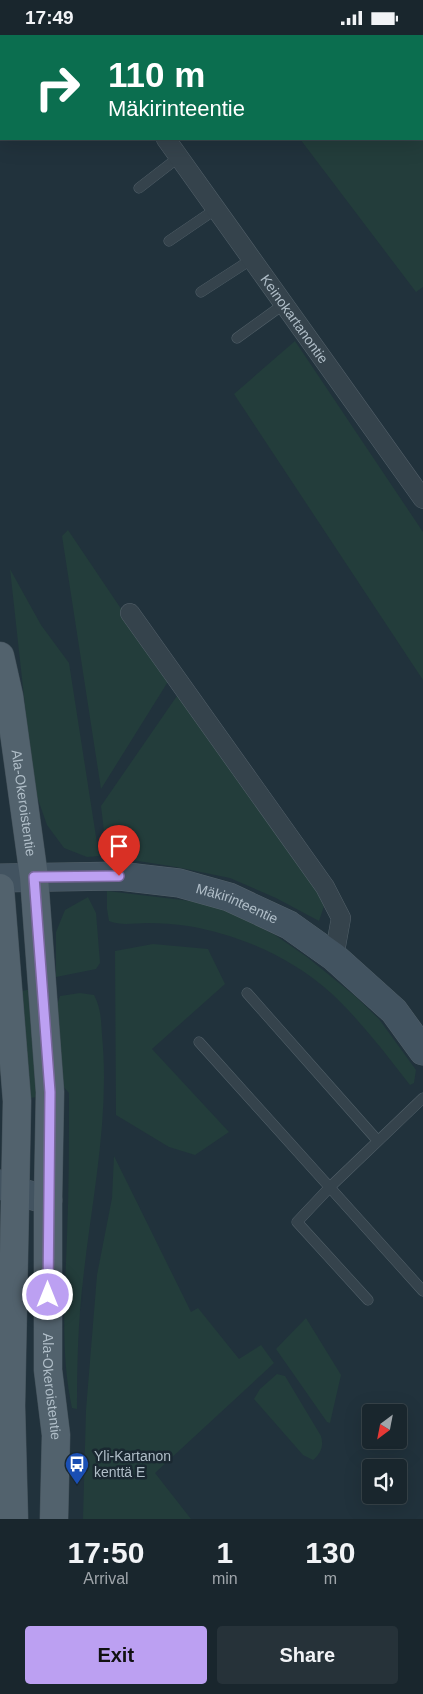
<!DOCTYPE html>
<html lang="en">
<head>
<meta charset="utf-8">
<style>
  :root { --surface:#19262d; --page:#263239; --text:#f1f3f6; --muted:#9fa5aa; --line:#374349; --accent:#bca0f2 }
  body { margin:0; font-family:Helvetica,sans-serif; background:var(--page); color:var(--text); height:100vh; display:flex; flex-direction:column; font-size:19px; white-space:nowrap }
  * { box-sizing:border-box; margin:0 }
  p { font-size:16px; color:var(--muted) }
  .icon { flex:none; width:28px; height:28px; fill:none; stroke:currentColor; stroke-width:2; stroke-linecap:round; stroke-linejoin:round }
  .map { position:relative; height:1484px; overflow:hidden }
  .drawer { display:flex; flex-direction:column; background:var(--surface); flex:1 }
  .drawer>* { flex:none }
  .hud { position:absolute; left:0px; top:0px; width:424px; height:105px; box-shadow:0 5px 20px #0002,0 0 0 1px var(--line); background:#0b6e4f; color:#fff; overflow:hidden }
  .needle { width:32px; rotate:212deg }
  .fabs { position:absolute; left:362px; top:1369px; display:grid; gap:10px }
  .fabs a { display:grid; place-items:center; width:45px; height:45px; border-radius:5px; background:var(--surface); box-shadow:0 5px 20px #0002,0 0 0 1px var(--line); font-size:25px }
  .pin { position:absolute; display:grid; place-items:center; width:42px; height:42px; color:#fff; margin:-51px -21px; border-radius:50% 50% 50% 0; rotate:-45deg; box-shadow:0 0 5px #0007 }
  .pin .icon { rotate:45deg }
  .me { position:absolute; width:55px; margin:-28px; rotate:0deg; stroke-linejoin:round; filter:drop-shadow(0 0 4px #0008) }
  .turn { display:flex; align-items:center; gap:18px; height:105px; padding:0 25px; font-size:22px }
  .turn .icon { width:65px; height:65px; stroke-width:2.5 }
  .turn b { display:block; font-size:35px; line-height:42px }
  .eta { display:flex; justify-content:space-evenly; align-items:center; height:85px; text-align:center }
  .eta b { font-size:30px; font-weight:800; line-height:35px }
  .action { display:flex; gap:10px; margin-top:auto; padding:10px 25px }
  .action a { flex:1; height:58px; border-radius:5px; background:var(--accent); color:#111; font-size:20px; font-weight:800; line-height:58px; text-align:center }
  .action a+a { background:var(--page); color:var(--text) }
  .status { display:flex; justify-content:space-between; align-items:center; height:35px; padding:0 25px; background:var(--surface); direction:ltr }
  .status svg { height:14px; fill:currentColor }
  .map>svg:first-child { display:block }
</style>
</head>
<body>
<div class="status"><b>17:49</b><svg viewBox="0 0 49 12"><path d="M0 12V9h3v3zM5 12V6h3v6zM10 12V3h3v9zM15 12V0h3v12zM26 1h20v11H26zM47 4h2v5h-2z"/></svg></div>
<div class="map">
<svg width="423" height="1484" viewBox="0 0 423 1484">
  <rect width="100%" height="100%" fill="#21323c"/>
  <path fill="#233d3b" d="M237 0H423V252L416 257 300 104H422V1H237Z
    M295 306 423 497V645L234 359Z
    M68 495 169 645 101 754 62 501Z
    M10 534 41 590 69 628 99 821 87 822 64 813 47 790 34 753Z
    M179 658 319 855 324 871 319 886 276 863 230 843 176 832 107 821 101 771Z
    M107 856 207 868 238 881 275 900 307 922 355 961 379 984 416 1035 414 1048 410 1050C385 1018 360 985 331 958 291 922 240 900 188 891 175 889 160 888 147 888 134 888 122 891 109 886L107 874Z
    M88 862 96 878 100 928 96 934 56 942V897L65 875Z
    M153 909 208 914 225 949 152 1014 229 1097 195 1120 169 1112 116 1080 115 916Z
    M32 954 39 1062 27 1063 22 956Z
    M80 958 94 960C101 973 101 985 102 1000 110 1082 92 1163 83 1245 78 1287 77 1331 77 1374L72 1373C60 1317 65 1259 67 1202 69 1154 69 1106 69 1058L62 1050 56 991 58 967 60 961Z
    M114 1121 191 1277 198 1273 239 1324 261 1310 274 1328 155 1438 191 1484H83L86 1375 97 1240 112 1163Z
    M306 1283 341 1340 330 1388 327 1387 276 1314Z
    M277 1339 285 1341 321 1401C324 1411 321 1418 313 1425L303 1420 254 1364 260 1354Z"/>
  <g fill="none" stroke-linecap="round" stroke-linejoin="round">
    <g stroke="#53616a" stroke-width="11">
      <path id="lane" d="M139 153 179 122
        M169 206 216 174
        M201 257 252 224
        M237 303 284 269
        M247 958 378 1106
        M199 1007 423 1256
        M368 1265 297 1187 330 1152 423 1063"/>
    </g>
    <g stroke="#53616a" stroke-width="20">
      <g id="street">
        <path d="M181 1V0"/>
        <path id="s1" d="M166 104 423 464"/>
        <path d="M130 578 325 852 341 883 334 922"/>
      </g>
    </g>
    <g stroke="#53616a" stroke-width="29">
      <g id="secondary">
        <path id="s2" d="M0 843 119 841 179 848 229 862 289 890 334 922 394 976 423 1016"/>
        <path d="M0 1149 15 1156 48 1165"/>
      </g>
    </g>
    <g stroke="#414f58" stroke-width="29">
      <g id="primary">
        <path id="s3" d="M0 621 9 661 34 842 50 1057 48 1165V1335L56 1400 54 1484"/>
        <path d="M0 853 17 1066 11 1371 14 1484"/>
      </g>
    </g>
    <use href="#lane" stroke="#35434c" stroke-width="10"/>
    <use href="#street" stroke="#35434c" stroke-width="19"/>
    <use href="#secondary" stroke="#425360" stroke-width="28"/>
    <use href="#primary" stroke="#52626d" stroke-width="28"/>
  </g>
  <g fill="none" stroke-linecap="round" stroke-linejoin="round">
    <g stroke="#7a689d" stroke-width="12">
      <path id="route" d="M48 1260 50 1057 34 842 119 841"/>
    </g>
    <use href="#route" stroke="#bca0f2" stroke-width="9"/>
  </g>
  <defs>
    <g id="bus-pin" transform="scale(1.25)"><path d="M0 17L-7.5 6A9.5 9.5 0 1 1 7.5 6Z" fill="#1a4fb4" stroke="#1a2831"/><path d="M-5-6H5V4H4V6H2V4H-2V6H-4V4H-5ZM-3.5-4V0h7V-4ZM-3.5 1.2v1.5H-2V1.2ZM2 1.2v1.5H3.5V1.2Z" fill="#fff"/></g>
  </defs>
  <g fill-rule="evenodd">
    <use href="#bus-pin" x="77" y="1429"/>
  </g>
  <g text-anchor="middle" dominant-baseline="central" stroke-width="5" stroke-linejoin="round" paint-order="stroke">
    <g font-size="14" fill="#b0bec8" stroke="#1a2831">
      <text stroke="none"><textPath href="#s1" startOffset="221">Keinokartanontie</textPath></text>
      <text stroke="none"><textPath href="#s3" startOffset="149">Ala-Okeroistentie</textPath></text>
      <text stroke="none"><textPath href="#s2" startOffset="241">Mäkirinteentie</textPath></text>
      <text stroke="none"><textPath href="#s3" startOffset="734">Ala-Okeroistentie</textPath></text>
    </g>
    <g font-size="14" fill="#b0bec8" stroke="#1a2831" text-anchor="start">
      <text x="94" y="1421">Yli-Kartanon<tspan x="94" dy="16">kenttä E</tspan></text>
    </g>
  </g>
</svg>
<div class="fabs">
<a><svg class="needle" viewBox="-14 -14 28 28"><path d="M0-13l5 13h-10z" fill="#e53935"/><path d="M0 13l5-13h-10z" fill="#9fa5aa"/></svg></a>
<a><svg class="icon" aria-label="sound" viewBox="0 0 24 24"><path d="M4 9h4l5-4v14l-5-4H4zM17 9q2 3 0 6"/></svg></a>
</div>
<div class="pin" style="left:119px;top:841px;background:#d93025"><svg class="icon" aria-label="arrive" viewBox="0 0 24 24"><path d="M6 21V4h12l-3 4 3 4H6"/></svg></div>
<svg class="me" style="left:48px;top:1260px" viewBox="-20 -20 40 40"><circle r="17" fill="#bca0f2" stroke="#fff" stroke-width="3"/><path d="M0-11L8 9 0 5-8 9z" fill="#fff"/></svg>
<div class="hud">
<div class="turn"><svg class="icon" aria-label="right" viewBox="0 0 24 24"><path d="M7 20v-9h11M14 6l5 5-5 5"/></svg><div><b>110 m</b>Mäkirinteentie</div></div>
</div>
</div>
<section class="drawer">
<div class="eta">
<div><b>17:50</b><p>Arrival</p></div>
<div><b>1</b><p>min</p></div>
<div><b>130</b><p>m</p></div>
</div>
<div class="action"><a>Exit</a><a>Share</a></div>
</section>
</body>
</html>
